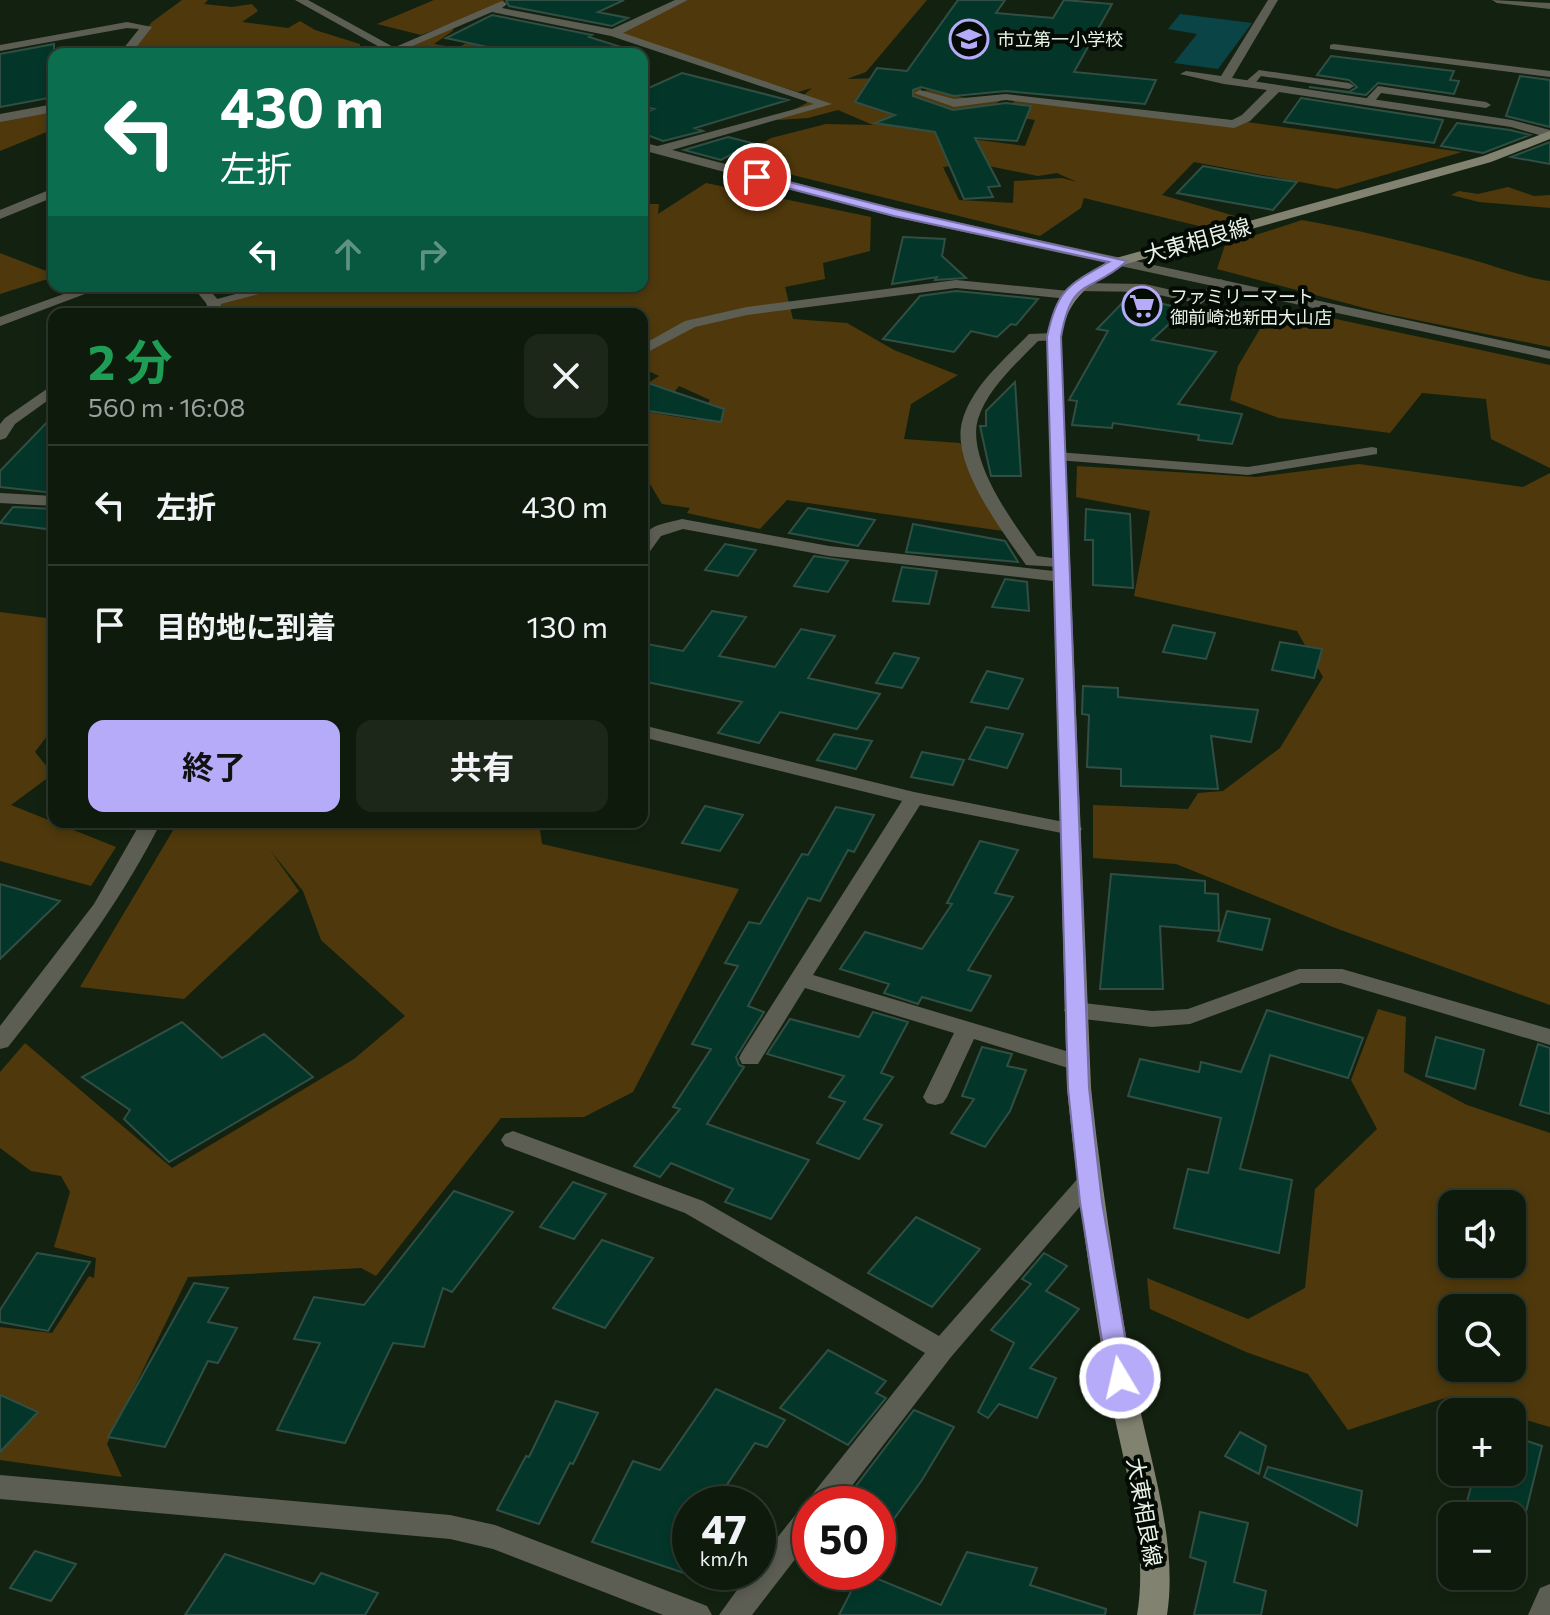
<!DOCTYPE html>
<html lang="ja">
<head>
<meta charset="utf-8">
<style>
  :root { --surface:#0e1a0c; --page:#1c271a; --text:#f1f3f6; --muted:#9ba19d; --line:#2e382d; --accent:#b6abf8 }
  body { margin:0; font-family:Commissioner,"Noto Sans JP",sans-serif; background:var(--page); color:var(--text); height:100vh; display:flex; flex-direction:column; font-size:30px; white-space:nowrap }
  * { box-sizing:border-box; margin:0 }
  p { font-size:26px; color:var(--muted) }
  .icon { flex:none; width:44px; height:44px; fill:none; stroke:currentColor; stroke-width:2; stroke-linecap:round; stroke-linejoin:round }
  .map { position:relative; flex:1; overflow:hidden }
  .details { position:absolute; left:48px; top:308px; width:600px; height:520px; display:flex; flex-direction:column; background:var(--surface); border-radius:16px; box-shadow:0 4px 12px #0003,0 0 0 2px var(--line) }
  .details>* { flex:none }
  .banner { position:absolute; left:48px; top:48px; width:600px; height:244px; border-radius:16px; box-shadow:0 4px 12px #0003,0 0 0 2px var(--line); background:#0b6e4f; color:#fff; overflow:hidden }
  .controls { position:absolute; left:1438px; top:1190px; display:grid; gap:16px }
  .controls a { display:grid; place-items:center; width:88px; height:88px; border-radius:16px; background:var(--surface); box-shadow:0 4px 12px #0003,0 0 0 2px var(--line); font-size:40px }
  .speed { position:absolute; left:672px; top:1486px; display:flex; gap:16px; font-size:40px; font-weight:700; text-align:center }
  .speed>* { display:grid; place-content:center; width:104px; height:104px; border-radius:50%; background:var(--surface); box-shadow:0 4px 12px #0003,0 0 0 2px var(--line); line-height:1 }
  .speed small { font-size:20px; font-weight:400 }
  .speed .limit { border:12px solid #d22; background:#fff; color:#111 }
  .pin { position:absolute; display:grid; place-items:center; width:68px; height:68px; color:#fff; margin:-34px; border:4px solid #fff; border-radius:50%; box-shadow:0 2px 8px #0007 }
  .me { position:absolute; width:88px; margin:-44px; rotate:351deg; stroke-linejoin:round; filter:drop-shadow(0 0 6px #0008) }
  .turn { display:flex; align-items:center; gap:28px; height:168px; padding:0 40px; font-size:36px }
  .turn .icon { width:104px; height:104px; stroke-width:2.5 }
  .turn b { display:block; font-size:56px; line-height:68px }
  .lanes { display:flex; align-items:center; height:76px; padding:0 40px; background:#0003; justify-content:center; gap:40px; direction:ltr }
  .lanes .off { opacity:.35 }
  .round { display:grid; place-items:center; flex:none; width:84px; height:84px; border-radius:16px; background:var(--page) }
  .overview { display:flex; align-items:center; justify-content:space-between; height:136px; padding:0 40px }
  h1 { font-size:48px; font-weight:700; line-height:60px; color:#1e9e55 }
  .primary-button { display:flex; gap:16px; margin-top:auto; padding:16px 40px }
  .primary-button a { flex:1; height:92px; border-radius:16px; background:var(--accent); color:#111; font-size:32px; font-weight:700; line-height:92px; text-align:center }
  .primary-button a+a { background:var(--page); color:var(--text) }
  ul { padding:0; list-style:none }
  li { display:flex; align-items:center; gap:24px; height:120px; padding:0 40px; border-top:2px solid var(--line) }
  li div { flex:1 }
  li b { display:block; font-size:30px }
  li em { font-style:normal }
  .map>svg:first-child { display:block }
</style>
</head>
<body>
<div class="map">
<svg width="1550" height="1615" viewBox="0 0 1550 1615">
  <rect width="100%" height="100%" fill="#132210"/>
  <path fill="#4f390c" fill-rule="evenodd" d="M182 0H208L204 4 232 7 252 4 258 11 242 22 288 28 300 21 315 30 360 44V54H125L152 22Z
    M434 0H503L506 3 421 35 377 24Z
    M688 0H927L866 72 847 79 884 78 922 86 920 92 927 90 976 100 1000 101 988 109 971 139 1025 146 1035 120 997 114 1019 98 1247 122 1462 152 1337 189 1194 162 1162 195 1235 216 1207 228 1084 198 1081 208 1040 236 748 164 741 157 771 138 826 124 873 125 838 110 808 118 778 120 779 117 807 103 804 95 812 88 798 92 618 34ZM974 163 1038 176 1057 173 1077 182 1062 178 1014 181 1013 203 959 200 943 167Z
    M448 27 454 30 434 44 458 48 474 38H478L479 48C461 59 423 57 403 50Z
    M54 108V129L0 151V118Z
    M706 183 871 217 870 251 823 263 825 279 785 287 793 319 847 323 894 350 958 375 911 404 904 439 960 443 1003 531 787 500 760 529 687 513 690 508 662 504 642 471V411L696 420 710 400 679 386 672 395 642 387 659 376 642 368V314H217L214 302 284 286H642V204H659L658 214Z
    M1508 187 1534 196 1550 195V208L1479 202 1451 195 1459 191 1478 194Z
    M1302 220C1358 230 1412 243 1466 258 1494 265 1521 277 1550 281V347L1387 314 1217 269 1225 245Z
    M0 253 54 274V277L0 294Z
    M1289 309 1550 365V468L1491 439 1486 399 1422 393 1390 433 1279 418 1230 400 1238 366 1270 312Z
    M1359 464 1523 487 1550 473V1005L1338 929 1176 864 1093 858V805L1188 809 1198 793 1223 791 1280 748 1323 677 1297 631 1134 596 1150 511 1076 497 1077 466 1256 477Z
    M0 612 54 619V727L35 752 53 774 11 805 116 847 91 886 0 861Z
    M178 822H539L542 844 739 889 633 1092 584 1117 501 1118 376 1276 361 1268 188 1277 107 1444 122 1477 0 1460V1327L52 1333 89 1276 94 1278 96 1258 54 1247 70 1192 61 1176 31 1171 0 1148V1072L25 1043 172 1168 354 1059 405 1016 321 940 303 891 270 850 299 891 184 999 80 987Z
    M1378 1009 1406 1017 1404 1072 1467 1105 1550 1133V1427L1512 1416V1412H1500L1448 1397 1348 1430 1308 1374 1246 1352 1150 1309 1147 1278 1248 1319 1305 1288 1315 1189 1377 1129 1351 1080ZM1452 1204H1512V1264H1452ZM1452 1308H1512V1368H1452Z"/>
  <path fill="#0a4447" d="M1180 14 1252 23 1218 69 1174 63 1197 34 1168 29Z"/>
  <path fill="#033629" stroke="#314e44" stroke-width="2" d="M506 0H624L598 12 628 18 612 26 509 6Z
    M958 0H1005L996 13 1053 18 1064 0 1112 4 1074 72 1156 80 1145 104 1006 91 954 96 921 87 913 90V96L953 110 1006 103 1031 106 1017 141 975 138 1000 186 988 187 993 197 964 199 935 132 875 123 895 115 855 102 877 68 907 71Z
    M492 15 592 35 589 37 624 48 623 54H521L446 38Z
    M54 44V97L0 107V54Z
    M1331 56 1454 71 1450 80 1459 81 1454 94 1378 83 1366 95 1309 87 1349 92 1357 87 1349 80 1317 75Z
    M682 73 788 100 695 128 703 131 663 141 642 133V114L654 109 642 106V91Z
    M1520 76 1550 80V127L1506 116Z
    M1301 98 1364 108 1443 120 1434 143 1284 122Z
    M1457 123 1510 130 1530 135 1483 153 1441 146Z
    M728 137 752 143 721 160 684 150Z
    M1550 142V164L1511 157Z
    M1203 166 1263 177 1297 182 1273 210 1177 193Z
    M903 237 945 239 942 256 966 278 935 280 937 277 892 284Z
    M956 291 1038 299 1016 325 1011 324 997 337 971 331 954 352 883 339 920 296Z
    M1129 296 1185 309 1152 340 1216 352 1178 404 1242 414 1232 444 1198 440 1199 435 1113 423 1112 428 1072 425 1077 401 1069 400 1108 331 1097 329Z
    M642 381 724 409 721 422 642 410Z
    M1015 382 1021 476H991L980 426H986V411Z
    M54 415V493L0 487V471Z
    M13 507 54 509V530L0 523Z
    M808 508 875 520 858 546 789 533Z
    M1086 509 1130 514 1133 588 1093 585V540H1085Z
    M913 524 1005 541 1018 562 906 552Z
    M725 544 756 550 738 576 705 570Z
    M814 556 848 561 828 592 794 586Z
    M902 567 937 571 929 604 893 601Z
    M1005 579 1027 582 1029 611 992 607Z
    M712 611 746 617 719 656 775 667 801 629 835 636 808 678 880 694 857 729 780 712 759 743 718 733 742 702 642 681V643L683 651Z
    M1173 625 1215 633 1206 659 1163 652Z
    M1280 642 1322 649 1314 678 1272 670Z
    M894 653 919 658 902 688 876 683Z
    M987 671 1023 679 1008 709 971 702Z
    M1083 686 1118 688V697L1258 710 1251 742 1211 736 1218 789 1121 786V769L1087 767 1089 715 1082 714Z
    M986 727 1023 734 1007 768 969 759Z
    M834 734 872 741 856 769 817 760Z
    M922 752 964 760 953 785 911 777Z
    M705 806 743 815 720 851 682 843Z
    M836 807 874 815 854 852 848 850 820 901 808 898 748 1006 764 1012 736 1057 739 1065 744 1067 707 1124 809 1160 771 1219 725 1202 733 1189 671 1163 660 1177 634 1166 680 1109 673 1107 711 1049 692 1044 738 966 725 963 749 922 760 924 802 854 808 855Z
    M980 841 1018 850 995 893 1013 897 968 970 991 976 971 1011 922 997 918 1004 884 993 889 984 840 969 865 932 922 949 952 904 947 903Z
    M1111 874 1205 881V893L1218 894 1219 931 1160 926 1163 989H1100Z
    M0 884 60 901 0 959Z
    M1227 911 1270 919 1262 950 1218 941Z
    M1267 1010 1363 1038 1348 1078 1270 1055 1240 1169 1292 1180 1279 1253 1174 1228 1188 1169 1208 1173 1221 1118 1128 1096 1140 1059 1199 1072 1201 1062 1241 1072Z
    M873 1012 908 1022 881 1073 893 1077 864 1119 882 1125 859 1159 817 1143 845 1102 829 1097 844 1076 767 1054 790 1019 859 1037Z
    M182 1022 222 1058 264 1034 313 1077 169 1162 124 1119 130 1110 82 1077Z
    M1436 1037 1484 1050 1475 1089 1426 1076Z
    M1538 1044 1550 1048V1114L1520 1105Z
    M982 1047 1012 1054 1007 1066 1026 1070 1010 1111 985 1147 951 1133 974 1099 962 1096Z
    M573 1182 606 1194 574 1239 540 1227Z
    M454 1191 513 1212 452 1292 443 1288 424 1347 393 1343 345 1443 277 1430 320 1343 294 1339 314 1297 364 1305Z
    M916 1217 980 1249 932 1307 868 1273Z
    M602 1240 653 1258 605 1328 553 1308Z
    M37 1253 90 1262 48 1331 0 1322V1310Z
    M1044 1253 1067 1266 1046 1291 1079 1309 1030 1368 1056 1378 1037 1418 999 1404 988 1418 978 1412 1014 1343 991 1330 1031 1284 1022 1279Z
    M194 1283 228 1288 208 1322 237 1328 218 1363 208 1361 165 1447 108 1437Z
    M828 1350 886 1381 876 1393 886 1398 848 1445 780 1408Z
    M716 1389 785 1420 767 1447 755 1443 714 1504H690V1575L592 1542 633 1461 660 1470Z
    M0 1395 38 1412 0 1452Z
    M556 1401 598 1413 573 1464 570 1463 539 1524 497 1510 526 1456 529 1457Z
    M914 1410 954 1427 922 1480 878 1541V1504H842Z
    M1240 1432 1266 1446 1259 1474 1225 1456Z
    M1512 1436 1542 1446 1522 1528 1512 1527V1516H1463L1475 1472H1512Z
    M1268 1467 1362 1491 1357 1526 1264 1477Z
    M1200 1512 1248 1523 1234 1582 1266 1591 1261 1615H1194L1206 1562 1190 1557Z
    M35 1551 76 1564 51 1601 10 1588Z
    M967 1552 1037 1568 1030 1585 1106 1609 1105 1615H839L861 1572 941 1605Z
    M225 1554 314 1584 321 1573 378 1593 365 1615H185Z"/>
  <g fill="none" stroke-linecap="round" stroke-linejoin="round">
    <path fill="#5d5e53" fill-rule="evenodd" d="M1259 70 1349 83 1354 86 1349 89 1261 76 1252 87H1244V83Z
      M1378 86 1486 102 1491 105 1486 108 1381 93 1372 105H1364V101Z
      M1221 279 1227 283 1225 286 1201 304 1145 292 1078 291 1072 287 1078 283 1145 284 1198 296Z
      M1372 447 1377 448V454L1248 475 1057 460 1050 456 1057 452 1248 467Z"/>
    <path fill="#5d5e53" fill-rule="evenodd" d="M675 0H688L623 33 832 104 658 154 652 150 654 147 814 104 611 36 492 12 396 53 386 51 502 1 507 4 502 8 612 29Z
      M1268 0H1278L1232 78 1512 120 1550 130V138L1511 127 1279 92 1250 121 1234 128 1006 100 954 107 914 93 920 90 954 99 1006 94 1232 120 1242 115 1267 90 1224 84 1180 74 1186 71 1221 76Z
      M1492 0 1550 3V9L1497 3Z
      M127 22 152 27 131 54H119L139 29 127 28 0 51V45Z
      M1334 44 1550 71V77L1330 49V45Z
      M54 104V112L0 122V114Z
      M54 188V197L0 219V210Z
      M956 280 1069 291 1076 295 1069 299 956 288 747 315 695 327 642 355V345L685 321 747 307Z
      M86 286H106L0 326V317Z
      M265 286H290L213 306 206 302Z
      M1054 333 1059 334V340L1038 341C1016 364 988 388 978 419 966 460 1014 524 1037 556L1060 559 1063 563 1060 567 1026 565C1002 531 951 464 962 422 971 387 1005 359 1029 334Z
      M54 384V396L15 424 6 438 0 440V424L5 418Z
      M0 493 54 496V506L0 503Z
      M682 519 829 546 1062 572 1071 577 1062 582 829 556 683 529 661 536 648 554 642 555C642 524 656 526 682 519Z
      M642 725 914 792 1079 825 1082 829 1079 833 1072 835 920 805 813 975 1086 1057 1090 1063 1086 1069 1078 1071 974 1039 947 1097 943 1103 935 1105 927 1103 923 1097 954 1033 805 988 758 1064H742L739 1058 742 1052 902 801 642 737Z
      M1299 969H1342L1550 1029V1045L1341 983H1301L1190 1024 1152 1027 1075 1018 1067 1015 1064 1010 1067 1005 1075 1002 1152 1011 1188 1009Z
      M513 1131 703 1201 939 1336 1080 1176 1089 1173 1098 1176 1101 1182 951 1357 838 1504H810V1540L752 1615H719L750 1572H758V1562L800 1509 808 1507 811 1496 925 1353 685 1213 505 1146 501 1140 505 1134Z
      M1550 1584V1615H1528L1540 1588Z"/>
    <path fill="#5d5e53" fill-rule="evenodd" d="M295 0H308L406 54H392Z
      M642 142 896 209 1550 351V359L894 217 642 150Z
      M192 286H206L220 302 224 314H210L206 303Z
      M141 822H161C120 904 65 975 8 1047L0 1049V1026L94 904Z
      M0 1475 450 1515 495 1525 707 1606 712 1615H663L493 1549 450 1539 0 1499Z"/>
    <path fill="#818270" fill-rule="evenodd" d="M1550 131V139L1491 162 1126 264C1091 281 1068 297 1061 337L1091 1088C1101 1185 1116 1280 1133 1376 1147 1452 1179 1539 1167 1615H1137C1150 1540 1120 1454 1107 1379 1090 1283 1077 1186 1067 1088L1047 337C1055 295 1079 276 1116 258L1483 156Z"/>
  </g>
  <path fill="#b6abf8" stroke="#766fa1" stroke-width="2" d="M757 174 895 209 1127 261C1089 295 1072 275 1061 337L1089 1088 1102 1202 1132 1378 1129 1385 1120 1388 1111 1385 1108 1378 1080 1202 1068 1088 1047 337C1057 289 1068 285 1109 262L894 216 753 179V175Z"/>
  <defs>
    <g id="school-ring" transform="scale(2)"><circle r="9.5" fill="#040a04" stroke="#b6abf8" stroke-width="1.5"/><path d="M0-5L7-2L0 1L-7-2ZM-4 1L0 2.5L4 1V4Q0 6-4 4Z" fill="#b6abf8"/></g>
    <g id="supermarket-ring" transform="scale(2)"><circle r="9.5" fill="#040a04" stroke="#b6abf8" stroke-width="1.5"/><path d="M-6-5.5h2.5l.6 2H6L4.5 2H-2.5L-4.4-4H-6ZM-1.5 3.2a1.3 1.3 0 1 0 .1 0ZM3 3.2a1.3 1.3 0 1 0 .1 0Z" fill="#b6abf8"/></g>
  </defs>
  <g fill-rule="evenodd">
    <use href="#school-ring" x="969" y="39"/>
    <use href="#supermarket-ring" x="1142" y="306"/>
  </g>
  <g text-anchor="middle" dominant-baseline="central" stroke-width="8" stroke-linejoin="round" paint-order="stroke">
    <g font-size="18" fill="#e9f4e7" stroke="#040a04" text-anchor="start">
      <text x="997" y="39">市立第一小学校</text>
      <text x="1170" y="296">ファミリーマート<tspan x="1170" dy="21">御前崎池新田大山店</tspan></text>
    </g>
    <g font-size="22" fill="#e9f4e7" stroke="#040a04">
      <text transform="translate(1197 240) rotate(-16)">大東相良線</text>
      <text transform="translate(1145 1512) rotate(80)">大東相良線</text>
    </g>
  </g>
</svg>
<div class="controls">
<a><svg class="icon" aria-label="sound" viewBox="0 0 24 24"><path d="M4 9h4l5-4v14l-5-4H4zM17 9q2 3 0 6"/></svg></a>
<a><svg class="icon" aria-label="search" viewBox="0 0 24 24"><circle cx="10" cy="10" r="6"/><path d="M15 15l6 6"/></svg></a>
<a>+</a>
<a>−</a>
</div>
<div class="speed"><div>47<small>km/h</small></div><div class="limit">50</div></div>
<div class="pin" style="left:757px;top:177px;background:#d93025"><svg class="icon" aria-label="arrive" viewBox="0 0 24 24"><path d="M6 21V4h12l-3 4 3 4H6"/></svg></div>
<svg class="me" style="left:1120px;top:1378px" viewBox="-20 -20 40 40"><circle r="17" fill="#b6abf8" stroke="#fff" stroke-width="3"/><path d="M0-11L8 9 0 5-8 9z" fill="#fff"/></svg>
<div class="banner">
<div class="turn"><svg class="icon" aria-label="left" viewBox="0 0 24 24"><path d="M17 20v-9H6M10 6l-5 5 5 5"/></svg><div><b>430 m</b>左折</div></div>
<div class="lanes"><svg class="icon" aria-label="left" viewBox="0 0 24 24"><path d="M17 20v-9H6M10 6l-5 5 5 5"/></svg><svg class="icon off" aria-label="ahead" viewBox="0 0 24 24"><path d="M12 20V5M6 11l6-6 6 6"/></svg><svg class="icon off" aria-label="right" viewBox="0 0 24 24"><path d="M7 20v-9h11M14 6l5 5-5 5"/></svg></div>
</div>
<section class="details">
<div class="overview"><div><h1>2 分</h1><p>560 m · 16:08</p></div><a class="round"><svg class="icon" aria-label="close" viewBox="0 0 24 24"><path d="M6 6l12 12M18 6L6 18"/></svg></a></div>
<ul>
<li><svg class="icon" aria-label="left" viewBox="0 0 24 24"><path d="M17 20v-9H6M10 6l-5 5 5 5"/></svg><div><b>左折</b></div><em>430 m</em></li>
<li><svg class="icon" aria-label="arrive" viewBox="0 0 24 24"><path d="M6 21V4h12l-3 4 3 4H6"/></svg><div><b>目的地に到着</b></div><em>130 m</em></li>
</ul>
<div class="primary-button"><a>終了</a><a>共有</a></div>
</section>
</div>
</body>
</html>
